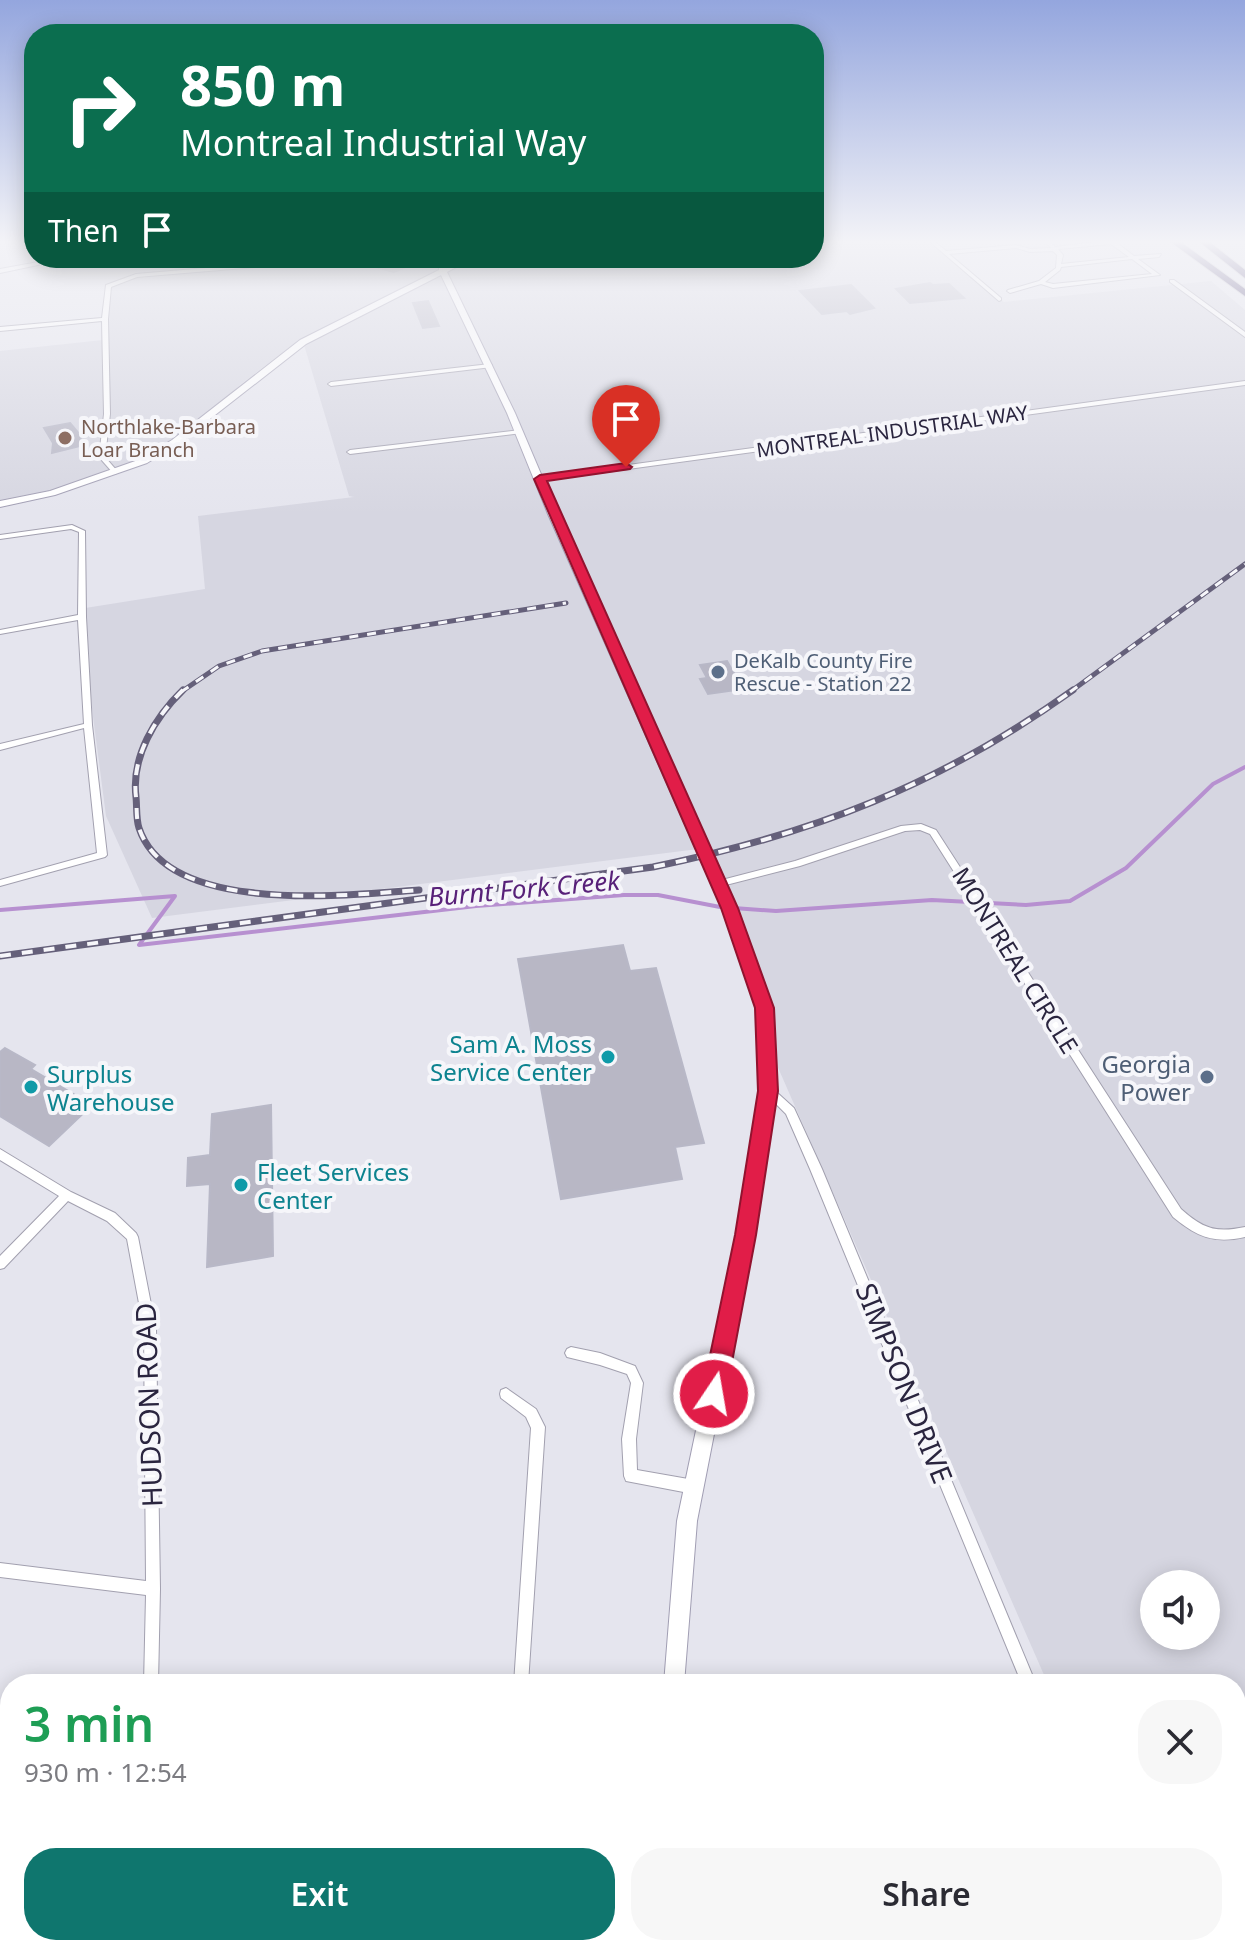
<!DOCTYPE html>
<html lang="en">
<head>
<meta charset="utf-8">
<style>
  :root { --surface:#fff; --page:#f7f7f7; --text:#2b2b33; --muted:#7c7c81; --accent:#0f766e }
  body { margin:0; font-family:"Noto Sans",sans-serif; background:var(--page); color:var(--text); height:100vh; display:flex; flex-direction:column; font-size:30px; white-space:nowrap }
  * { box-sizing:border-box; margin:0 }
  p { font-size:26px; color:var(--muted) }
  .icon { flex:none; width:44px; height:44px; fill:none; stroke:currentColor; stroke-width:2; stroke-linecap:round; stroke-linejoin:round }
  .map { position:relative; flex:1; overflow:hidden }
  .details { position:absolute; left:0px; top:1674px; width:1246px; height:282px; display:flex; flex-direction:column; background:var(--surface); border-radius:32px 32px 0 0; box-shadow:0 4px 20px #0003 }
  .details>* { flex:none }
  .guide { position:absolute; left:24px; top:24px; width:800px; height:244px; border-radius:32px; box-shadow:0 4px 20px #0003; background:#0b6e4f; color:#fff; overflow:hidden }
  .fabs { position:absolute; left:1140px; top:1570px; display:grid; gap:16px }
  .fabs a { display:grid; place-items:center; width:80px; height:80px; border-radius:50%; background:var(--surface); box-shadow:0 4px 20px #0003; font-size:40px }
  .pin { position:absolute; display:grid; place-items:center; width:68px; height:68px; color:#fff; margin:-82px -34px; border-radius:50% 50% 50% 0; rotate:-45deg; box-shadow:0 0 8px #0007 }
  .pin .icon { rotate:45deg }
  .me { position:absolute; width:88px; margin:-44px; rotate:12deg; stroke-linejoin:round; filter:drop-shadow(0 0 6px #0008) }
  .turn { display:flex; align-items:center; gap:28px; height:168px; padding:0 24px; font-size:36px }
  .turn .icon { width:104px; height:104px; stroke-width:2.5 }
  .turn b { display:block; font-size:56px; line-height:68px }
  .then { display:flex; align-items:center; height:76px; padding:0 24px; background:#0003; gap:16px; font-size:30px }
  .round { display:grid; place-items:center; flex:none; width:84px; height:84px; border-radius:32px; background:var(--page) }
  .summary { display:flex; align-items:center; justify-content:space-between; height:136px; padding:0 24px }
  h1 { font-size:48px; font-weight:600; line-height:60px; color:#1e9e55 }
  .primary-button { display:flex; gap:16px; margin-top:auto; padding:16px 24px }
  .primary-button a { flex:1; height:92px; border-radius:32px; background:var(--accent); color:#fff; font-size:32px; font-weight:600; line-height:92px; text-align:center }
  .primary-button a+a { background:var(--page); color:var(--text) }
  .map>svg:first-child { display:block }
</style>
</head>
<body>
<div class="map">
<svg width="1245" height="1955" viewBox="0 0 1245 1955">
  <rect width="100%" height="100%" fill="#e5e5ee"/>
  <path fill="#d6d6e1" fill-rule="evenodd" d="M814 240H930L1004 302 1211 281 1245 310V1955H1163L1160 1946H1236V1684H1048L762 1031 755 975 706 848 152 918 106 816 79 609 205 589 198 516 354 497 349 496 302 338 241 384 190 434 143 461 91 482 0 503V351L103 340 110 285 128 277 339 258H814ZM1154 1584H1206V1636H1154Z"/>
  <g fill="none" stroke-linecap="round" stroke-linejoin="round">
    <path stroke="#b790d0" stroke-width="4" d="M0 910 175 896 139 945 476 906 624 895H658L720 907 776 911 932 900 1026 905 1070 901 1126 868 1213 784 1245 767"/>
  </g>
  <path fill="#b8b7c5" stroke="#b8b8c7" stroke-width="2" d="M390 258H426L394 272 372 266Z
    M930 283 933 285 949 284 964 298 910 303 896 289Z
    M851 285 874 308 850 314 847 311 822 314 800 291Z
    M428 301 439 326 423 328 413 303Z
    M70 423 81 436 80 446 52 453 53 443 44 428Z
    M727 661 743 689 708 694 700 679 707 678 700 665Z
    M623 945 630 971 656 968 704 1143 675 1147 682 1179 561 1199 518 959Z
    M5 1048 35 1065 31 1069 92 1105 49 1146 0 1116V1052Z
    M271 1105 273 1256 207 1267 210 1184 187 1186 188 1158 210 1155 212 1114Z"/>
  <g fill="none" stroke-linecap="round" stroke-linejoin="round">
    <g stroke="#a2a0af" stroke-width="2">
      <path id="street" d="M928 240H933L946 251 1016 245 1030 249 1051 248 1044 240H1049L1055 247 1113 240 1134 256 1161 254 1159 257 1138 259 1160 275 1053 288 1041 284 1010 293 1007 291 1008 290 1039 281 1056 268 1057 255 1053 251 1030 252 1016 248 949 254 1001 298V300L999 301ZM1111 244 1129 257 1061 264 1063 255 1058 249ZM1132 259 1152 274 1053 284 1045 282 1060 270 1061 267Z
        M60 258H71L0 273V269Z
        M323 258H343L340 260 137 277 111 287 108 319 110 414 105 457 118 472 115 474 113 473 99 457 104 414 102 321 0 331V327L102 318 106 285 136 274Z
        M1170 280H1174L1245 332V337L1170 282Z
        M490 364 492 365V367L331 386 328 384 331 382Z
        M1245 381V385L540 481 537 479 540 477Z
        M520 430 522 431V433L350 454 347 452 350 450Z
        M72 525 85 531 86 617 92 725 107 855 105 857 0 886V880L97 853 84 728 0 750V744L84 724 78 620 0 634V630L78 615 79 532 71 529 0 539V535Z
        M921 824 936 830 1181 1209C1203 1229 1216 1233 1245 1227V1237C1214 1244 1197 1237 1173 1217L930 834 920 830 905 831 800 866 718 887 713 884 718 881 795 861 901 826Z
        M768 1087 772 1088 794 1108 822 1169 1036 1684H1022L810 1169 786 1114 763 1091 764 1088Z
        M0 1149 71 1192 115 1213 136 1233 138 1237 156 1330 160 1589 158 1684H144L146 1595 0 1577V1563L146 1581 144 1330 127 1239 107 1221 68 1201 4 1268 0 1269V1256L59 1196 0 1160Z
        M571 1347 600 1353 635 1366 643 1383 636 1439 637 1470 694 1480 699 1482 701 1487 699 1492 694 1494 626 1481 624 1476 622 1439 631 1383 627 1374 600 1365 567 1357 565 1353 567 1349Z
        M506 1388 536 1409 545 1427 528 1684H514L531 1428 526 1417 501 1398 500 1394 501 1390Z
        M10 1813V1829L0 1833V1817Z
        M173 1946H192L196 1955H177Z
        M1137 1946H1154L1157 1955H1140Z"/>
    </g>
    <g stroke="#a19eb3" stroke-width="2">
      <path id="secondary" d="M464 258H473L447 272 515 413 558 514 736 908 772 1008 776 1091 753 1235 697 1521 684 1684H664L677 1521 737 1235 760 1091 758 1008 722 908 548 514 507 413 441 275 306 344 178 444 147 463 55 495 0 507V501L50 491 141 459 172 440 300 340 439 270V267L445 268Z
        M661 1946H685L686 1955H662Z"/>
    </g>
    <g stroke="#c3c2c9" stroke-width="2">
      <path id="highway" d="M1168 240H1178L1245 289V296Z
        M1197 240H1207L1245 270V278Z"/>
    </g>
    <use href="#street" fill="#fff" fill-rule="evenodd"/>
    <use href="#secondary" fill="#fff" fill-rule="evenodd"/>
    <use href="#highway" fill="#40326a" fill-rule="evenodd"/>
    <g stroke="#65607a" stroke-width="5">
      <path id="rail-far1" d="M181 692 219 666 262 651 566 603
        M1070 692 1245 564"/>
    </g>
    <g stroke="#65607a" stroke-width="7">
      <path id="rail" d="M183 690C155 717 131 757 136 797 137 807 136 819 139 828 168 916 348 895 419 890
        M0 956 653 867C813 834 940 785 1073 690"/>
    </g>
    <use href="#rail-far1" stroke="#f6f6fa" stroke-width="3" stroke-dasharray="9" stroke-linecap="butt"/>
    <use href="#rail" stroke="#f6f6fa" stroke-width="4" stroke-dasharray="11" stroke-linecap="butt"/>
  </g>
  <linearGradient id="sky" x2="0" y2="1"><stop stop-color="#94a6de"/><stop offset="0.47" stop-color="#f3f3f7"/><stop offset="1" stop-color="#f3f3f7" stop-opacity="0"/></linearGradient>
  <rect width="1245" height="514" fill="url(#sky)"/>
  <path fill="#e11d48" stroke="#92132f" stroke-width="2" d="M626 463 632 467 630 469 547 481 738 908 774 1008 778 1091 756 1235 726 1394 722 1402 714 1405 706 1402 702 1394 735 1235 758 1091 755 1008 721 908 534 479 540 475Z"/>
  <circle fill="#8d6e63" stroke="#f6f6fa" stroke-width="3" cx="65" cy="438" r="8"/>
  <g fill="#5c6f8a" stroke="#f6f6fa" stroke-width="3">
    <circle cx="718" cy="672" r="8"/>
    <circle cx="1207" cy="1077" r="8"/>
  </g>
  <g fill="#0f9aa8" stroke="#f6f6fa" stroke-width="3">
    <circle cx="608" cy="1057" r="8"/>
    <circle cx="31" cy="1087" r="8"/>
    <circle cx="241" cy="1185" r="8"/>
  </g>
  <g text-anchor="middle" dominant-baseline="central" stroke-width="8" stroke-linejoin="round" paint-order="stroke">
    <g font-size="20" fill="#785e54" stroke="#f6f6fa" text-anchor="start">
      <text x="81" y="426">Northlake-Barbara<tspan x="81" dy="23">Loar Branch</tspan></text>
    </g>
    <g font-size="20" fill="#2a253f" stroke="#f6f6fa">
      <text transform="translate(892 431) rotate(-8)">MONTREAL INDUSTRIAL WAY</text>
    </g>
    <g font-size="20" fill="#4e5e75" stroke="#f6f6fa" text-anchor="start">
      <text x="734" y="660">DeKalb County Fire<tspan x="734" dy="23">Rescue - Station 22</tspan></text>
    </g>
    <g font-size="24" fill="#2a253f" stroke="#f6f6fa">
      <text transform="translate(1016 960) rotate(58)">MONTREAL CIRCLE</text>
    </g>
    <g font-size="24" fill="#0d838f" stroke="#f6f6fa" text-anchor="start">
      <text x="592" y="1043" text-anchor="end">Sam A. Moss<tspan x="592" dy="28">Service Center</tspan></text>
      <text x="47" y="1073">Surplus<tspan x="47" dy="28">Warehouse</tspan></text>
      <text x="257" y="1171">Fleet Services<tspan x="257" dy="28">Center</tspan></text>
    </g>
    <g font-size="24" fill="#4e5e75" stroke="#f6f6fa" text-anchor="end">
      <text x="1191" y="1063">Georgia<tspan x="1191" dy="28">Power</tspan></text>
    </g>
    <g font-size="26" font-style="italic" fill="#582179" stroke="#f6f6fa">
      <text transform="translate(524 888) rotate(-5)">Burnt Fork Creek</text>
    </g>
    <g font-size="28" fill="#2a253f" stroke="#f6f6fa">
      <text transform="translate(905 1383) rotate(68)">SIMPSON DRIVE</text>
      <text transform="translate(148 1405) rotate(-92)">HUDSON ROAD</text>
    </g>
  </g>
</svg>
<div class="fabs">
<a><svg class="icon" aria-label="sound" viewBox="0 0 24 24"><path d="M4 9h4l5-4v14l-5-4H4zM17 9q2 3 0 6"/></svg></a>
</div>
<div class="pin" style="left:626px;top:467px;background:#d93025"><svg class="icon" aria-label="arrive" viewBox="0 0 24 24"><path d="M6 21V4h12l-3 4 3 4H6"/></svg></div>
<svg class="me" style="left:714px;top:1394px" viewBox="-20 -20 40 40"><circle r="17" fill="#e11d48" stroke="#fff" stroke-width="3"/><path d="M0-11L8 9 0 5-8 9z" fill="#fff"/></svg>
<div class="guide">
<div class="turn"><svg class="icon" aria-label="right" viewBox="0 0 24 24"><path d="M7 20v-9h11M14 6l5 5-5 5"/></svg><div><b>850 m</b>Montreal Industrial Way</div></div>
<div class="then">Then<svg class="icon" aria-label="arrive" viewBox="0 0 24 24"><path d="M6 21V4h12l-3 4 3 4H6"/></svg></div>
</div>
<section class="details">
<div class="summary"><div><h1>3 min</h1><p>930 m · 12:54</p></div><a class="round"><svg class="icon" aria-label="close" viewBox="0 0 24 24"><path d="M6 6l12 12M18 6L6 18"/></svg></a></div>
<div class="primary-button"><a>Exit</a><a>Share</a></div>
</section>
</div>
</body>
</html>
